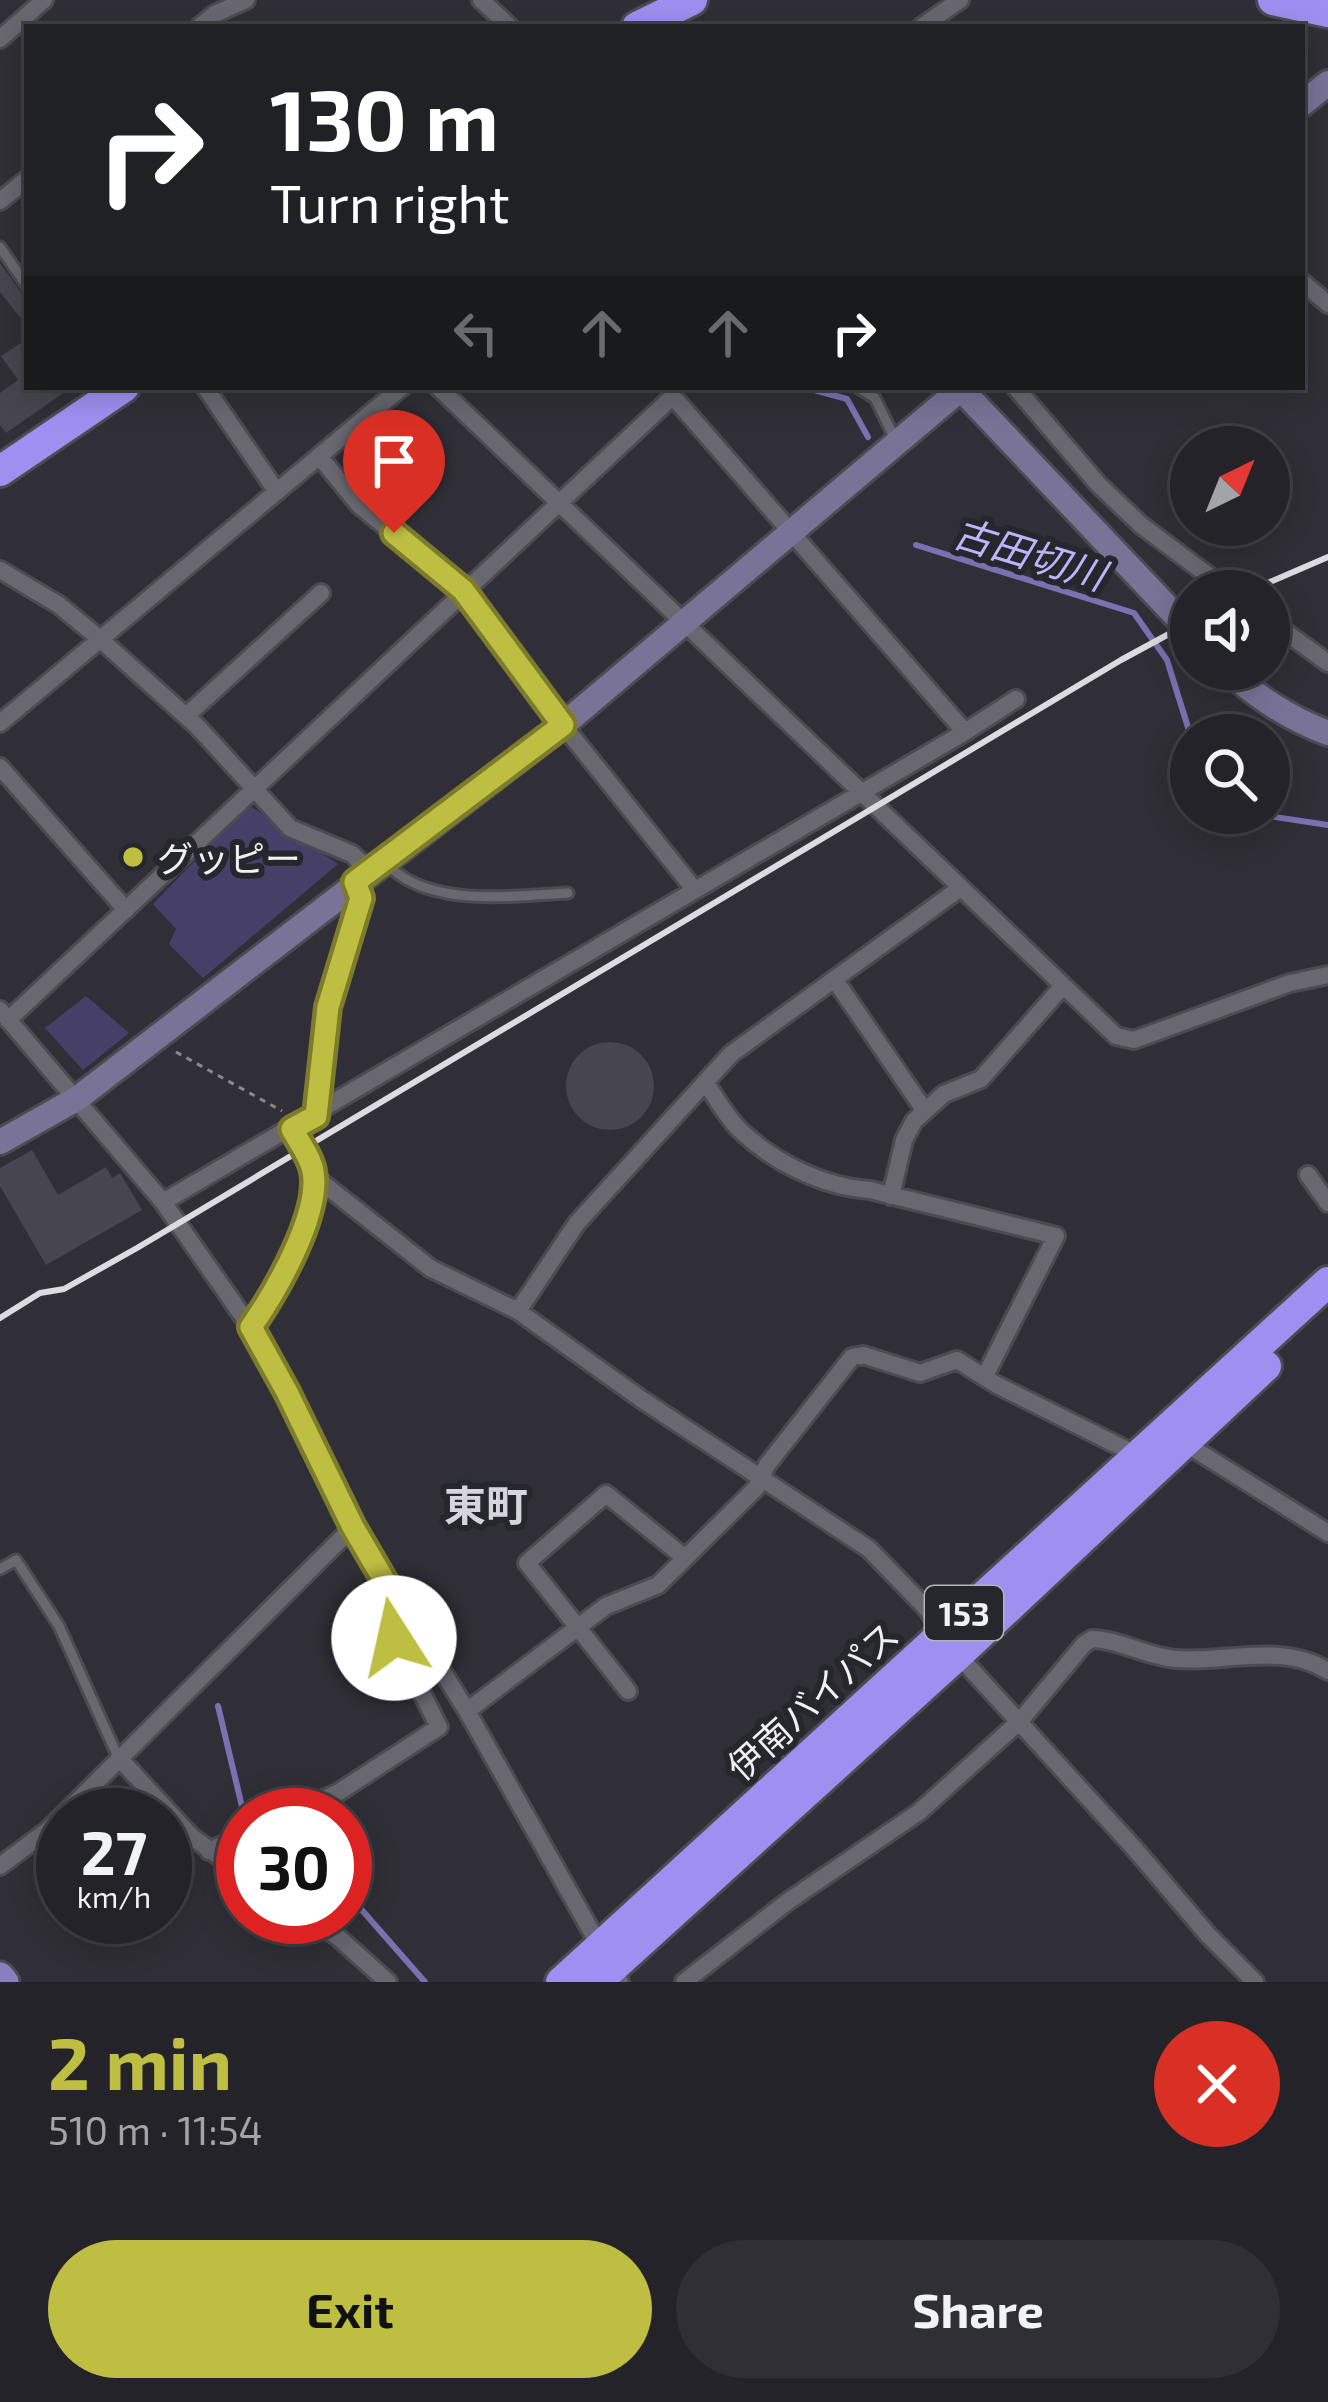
<!DOCTYPE html>
<html lang="en">
<head>
<meta charset="utf-8">
<style>
  :root { --surface:#242329; --page:#302f35; --text:#f1f3f6; --muted:#a3a4a8; --line:#414046; --accent:#bebf42 }
  body { margin:0; font-family:"Exo 2","Noto Sans JP",sans-serif; background:var(--page); color:var(--text); height:100vh; display:flex; flex-direction:column; font-size:45px; white-space:nowrap }
  * { box-sizing:border-box; margin:0 }
  p { font-size:39px; color:var(--muted) }
  .icon { flex:none; width:66px; height:66px; fill:none; stroke:currentColor; stroke-width:2; stroke-linecap:round; stroke-linejoin:round }
  .map { position:relative; height:1982px; overflow:hidden }
  .side { display:flex; flex-direction:column; background:var(--surface); flex:1 }
  .side>* { flex:none }
  .top-card { position:absolute; left:24px; top:24px; width:1281px; height:366px; border-radius:0px; box-shadow:0 6px 30px #0003,0 0 0 3px var(--line); background:#202124; color:#fff; overflow:hidden }
  .needle { width:78px; rotate:43deg }
  .buttons { position:absolute; left:1170px; top:426px; display:grid; gap:24px }
  .buttons a { display:grid; place-items:center; width:120px; height:120px; border-radius:50%; background:var(--surface); box-shadow:0 6px 30px #0003,0 0 0 3px var(--line); font-size:60px }
  .speed { position:absolute; left:36px; top:1788px; display:flex; gap:24px; font-size:60px; font-weight:700; text-align:center }
  .speed>* { display:grid; place-content:center; width:156px; height:156px; border-radius:50%; background:var(--surface); box-shadow:0 6px 30px #0003,0 0 0 3px var(--line); line-height:1 }
  .speed small { font-size:30px; font-weight:400 }
  .speed .limit { border:18px solid #d22; background:#fff; color:#111 }
  .pin { position:absolute; display:grid; place-items:center; width:102px; height:102px; color:#fff; margin:-123px -51px; border-radius:50% 50% 50% 0; rotate:-45deg; box-shadow:0 0 12px #0007 }
  .pin .icon { rotate:45deg }
  .me { position:absolute; width:132px; margin:-66px; rotate:350deg; stroke-linejoin:round; filter:drop-shadow(0 0 9px #0008) }
  .turn { display:flex; align-items:center; gap:42px; height:252px; padding:0 48px; font-size:54px }
  .turn .icon { width:156px; height:156px; stroke-width:2.5 }
  .turn b { display:block; font-size:84px; line-height:102px }
  .lanes { display:flex; align-items:center; height:114px; padding:0 48px; background:#0003; justify-content:center; gap:60px; direction:ltr }
  .lanes .off { opacity:.35 }
  .round { display:grid; place-items:center; flex:none; width:126px; height:126px; border-radius:63px; background:var(--page) }
  .headline { display:flex; align-items:center; justify-content:space-between; height:204px; padding:0 48px }
  h1 { font-size:72px; font-weight:700; line-height:90px; color:var(--accent) }
  .action { display:flex; gap:24px; margin-top:auto; padding:24px 48px }
  .action a { flex:1; height:138px; border-radius:72px; background:var(--accent); color:#111; font-size:48px; font-weight:700; line-height:138px; text-align:center }
  .action a+a { background:var(--page); color:var(--text) }
  .map>svg:first-child { display:block }
</style>
</head>
<body>
<div class="map">
<svg width="1328" height="1982" viewBox="0 0 1328 1982">
  <rect width="100%" height="100%" fill="#302f37"/>
  <path fill="#464069" d="M249 805 338 864 203 978 169 944 176 929 153 904Z
    M86 996 129 1033 83 1070 45 1028Z"/>
  <g fill="none" stroke-linecap="round" stroke-linejoin="round">
    <path stroke="#7b71b1" stroke-width="6" d="M803 387 847 399 868 437
      M916 545 1134 613 1167 660 1191 737
      M1249 813 1328 825
      M218 1706 244 1815
      M345 1901 361 1909 425 1982"/>
  </g>
  <path fill="#47464f" d="M0 263 20 291 27 295V326L0 292Z
    M27 339V387H72L6 433 0 425V393L18 380 1 356Z
    M566 1086a44 44 0 1 1 88 0a44 44 0 1 1-88 0Z
    M32 1150 58 1195 106 1167 112 1178 120 1173 142 1210 46 1265 0 1186V1168Z"/>
  <g fill="none" stroke-linecap="round" stroke-linejoin="round">
    <g stroke="#4c4b52" stroke-width="15">
      <path id="lane" d="M0 247 27 286
        M857 387 875 398 895 439
        M387 864C428 908 512 896 568 893
        M0 1569 16 1560 59 1626 118 1757"/>
    </g>
    <g stroke="#4c4b52" stroke-width="22">
      <path id="street" d="M481 0 510 27
        M199 27 215 14 246 0
        M921 27 960 0
        M0 39 44 0
        M0 201 27 179
        M1302 282 1328 304
        M205 387 277 492
        M438 387 1116 1036 1134 1040 1290 983 1328 975
        M1015 387 1098 484 1141 525 1229 591
        M320 457 359 505 463 590 563 725 694 889
        M0 570 59 605 100 639 198 727 290 828 352 854 369 871
        M1269 620 1328 663
        M186 716 321 593
        M0 723 402 387
        M965 732 1016 699
        M0 767 126 910
        M835 980 925 1111
        M0 1010 163 1202 267 1351 353 1527 467 1711 620 1982
        M8 1020 669 400H676L965 732 163 1202
        M705 1082C716 1097 726 1117 740 1130 773 1162 823 1187 870 1190L1056 1236 985 1376
        M317 1116C323 1055 327 995 347 936 354 916 362 903 355 882
        M1308 1175 1328 1203
        M315 1177 430 1268 518 1311 641 1399 869 1549 927 1609 958 1655 1134 1848 1208 1935 1255 1982
        M891 1196 904 1140 914 1121 944 1094 981 1079 1062 987
        M518 1311 577 1223 731 1054 959 889
        M251 1327C275 1293 321 1213 313 1171 310 1156 299 1142 292 1129
        M1183 1442 1328 1533
        M628 1691 527 1563 606 1494 685 1558
        M467 1711 606 1606 658 1585 756 1488 767 1465 852 1357 863 1355 920 1373 957 1360 997 1385 1137 1455
        M119 1758 192 1837 243 1874
        M288 1815 339 1792 439 1727 394 1638 392 1599
        M209 1851 243 1835
        M0 1866 48 1830 353 1527
        M308 1917 339 1938 388 1982
        M684 1982 787 1902 919 1812 1021 1720 1084 1644 1092 1639C1118 1639 1147 1657 1176 1659 1227 1663 1282 1642 1328 1671"/>
    </g>
    <g stroke="#4c4b52" stroke-width="30">
      <path id="secondary" d="M1302 104 1328 83
        M959 387 1191 632
        M1227 669C1254 696 1292 720 1328 733
        M0 1142 78 1098 563 725 963 387"/>
    </g>
    <g stroke="#4c4b52" stroke-width="33">
      <path id="primary" d="M0 1976 5 1982"/>
    </g>
    <g stroke="#4c4b52" stroke-width="36">
      <path id="highway" d="M1273 0 1328 12
        M637 27 692 0
        M0 471 124 387
        M561 1982 1328 1282
        M597 1982 958 1655 1266 1366"/>
    </g>
    <path stroke="#88888f" stroke-width="3" stroke-dasharray="6 6" stroke-linecap="butt" d="M176 1052 282 1111"/>
    <use href="#lane" stroke="#696871" stroke-width="9"/>
    <use href="#street" stroke="#696871" stroke-width="16"/>
    <use href="#secondary" stroke="#797497" stroke-width="24"/>
    <use href="#primary" stroke="#897fbd" stroke-width="27"/>
    <use href="#highway" stroke="#9f8ff0" stroke-width="30"/>
    <path stroke="#dbdbe1" stroke-width="6" d="M1249 591 1328 557
      M0 1318 40 1293 64 1289 137 1248 1121 660 1191 622"/>
  </g>
  <g fill="none" stroke-linecap="round" stroke-linejoin="round">
    <g stroke="#7c7c2b" stroke-width="30">
      <path id="route" d="M394 533 463 590 563 725 355 882 361 898 328 1007 316 1116 292 1129C299 1142 310 1156 313 1171 321 1214 275 1293 251 1327L287 1392 353 1527 391 1592 394 1638"/>
    </g>
    <use href="#route" stroke="#bebf42" stroke-width="21"/>
  </g>
  <circle fill="#bebf42" stroke="#26262d" stroke-width="4.5" cx="133" cy="857" r="12"/>
  <g text-anchor="middle" dominant-baseline="central" stroke-width="12" stroke-linejoin="round" paint-order="stroke">
    <rect fill="#26262d" stroke="#b3b3b9" stroke-width="3" x="925" y="1586" width="78" height="54" rx="9"/>
    <g font-size="33" font-weight="bold" fill="#f0f0f5">
      <text x="964" y="1613">153</text>
    </g>
    <g font-size="36" fill="#f0f0f5" stroke="#26262d" text-anchor="start">
      <text x="157" y="857">グッピー</text>
    </g>
    <g font-size="36" fill="#f0f0f5" stroke="#26262d">
      <text transform="translate(812 1700) rotate(-42)">伊南バイパス</text>
    </g>
    <g font-size="39" font-style="italic" fill="#beb4fc" stroke="#26262d">
      <text transform="translate(1030 553) rotate(17)">古田切川</text>
    </g>
    <g font-size="42" font-weight="bold" fill="#d6d5df" stroke="#26262d">
      <text x="486" y="1504">東町</text>
    </g>
  </g>
</svg>
<div class="buttons">
<a><svg class="needle" viewBox="-14 -14 28 28"><path d="M0-13l5 13h-10z" fill="#e53935"/><path d="M0 13l5-13h-10z" fill="#a3a4a8"/></svg></a>
<a><svg class="icon" aria-label="sound" viewBox="0 0 24 24"><path d="M4 9h4l5-4v14l-5-4H4zM17 9q2 3 0 6"/></svg></a>
<a><svg class="icon" aria-label="search" viewBox="0 0 24 24"><circle cx="10" cy="10" r="6"/><path d="M15 15l6 6"/></svg></a>
</div>
<div class="speed"><div>27<small>km/h</small></div><div class="limit">30</div></div>
<div class="pin" style="left:394px;top:533px;background:#d93025"><svg class="icon" aria-label="arrive" viewBox="0 0 24 24"><path d="M6 21V4h12l-3 4 3 4H6"/></svg></div>
<svg class="me" style="left:394px;top:1638px" viewBox="-20 -20 40 40"><circle r="19" fill="#fff"/><path d="M0-13L10 11 0 6-10 11z" fill="#bebf42"/></svg>
<div class="top-card">
<div class="turn"><svg class="icon" aria-label="right" viewBox="0 0 24 24"><path d="M7 20v-9h11M14 6l5 5-5 5"/></svg><div><b>130 m</b>Turn right</div></div>
<div class="lanes"><svg class="icon off" aria-label="left" viewBox="0 0 24 24"><path d="M17 20v-9H6M10 6l-5 5 5 5"/></svg><svg class="icon off" aria-label="ahead" viewBox="0 0 24 24"><path d="M12 20V5M6 11l6-6 6 6"/></svg><svg class="icon off" aria-label="ahead" viewBox="0 0 24 24"><path d="M12 20V5M6 11l6-6 6 6"/></svg><svg class="icon" aria-label="right" viewBox="0 0 24 24"><path d="M7 20v-9h11M14 6l5 5-5 5"/></svg></div>
</div>
</div>
<section class="side">
<div class="headline"><div><h1>2 min</h1><p>510 m · 11:54</p></div><a class="round" style="background:#d93025;color:#fff"><svg class="icon" aria-label="close" viewBox="0 0 24 24"><path d="M6 6l12 12M18 6L6 18"/></svg></a></div>
<div class="action"><a>Exit</a><a>Share</a></div>
</section>
</body>
</html>
